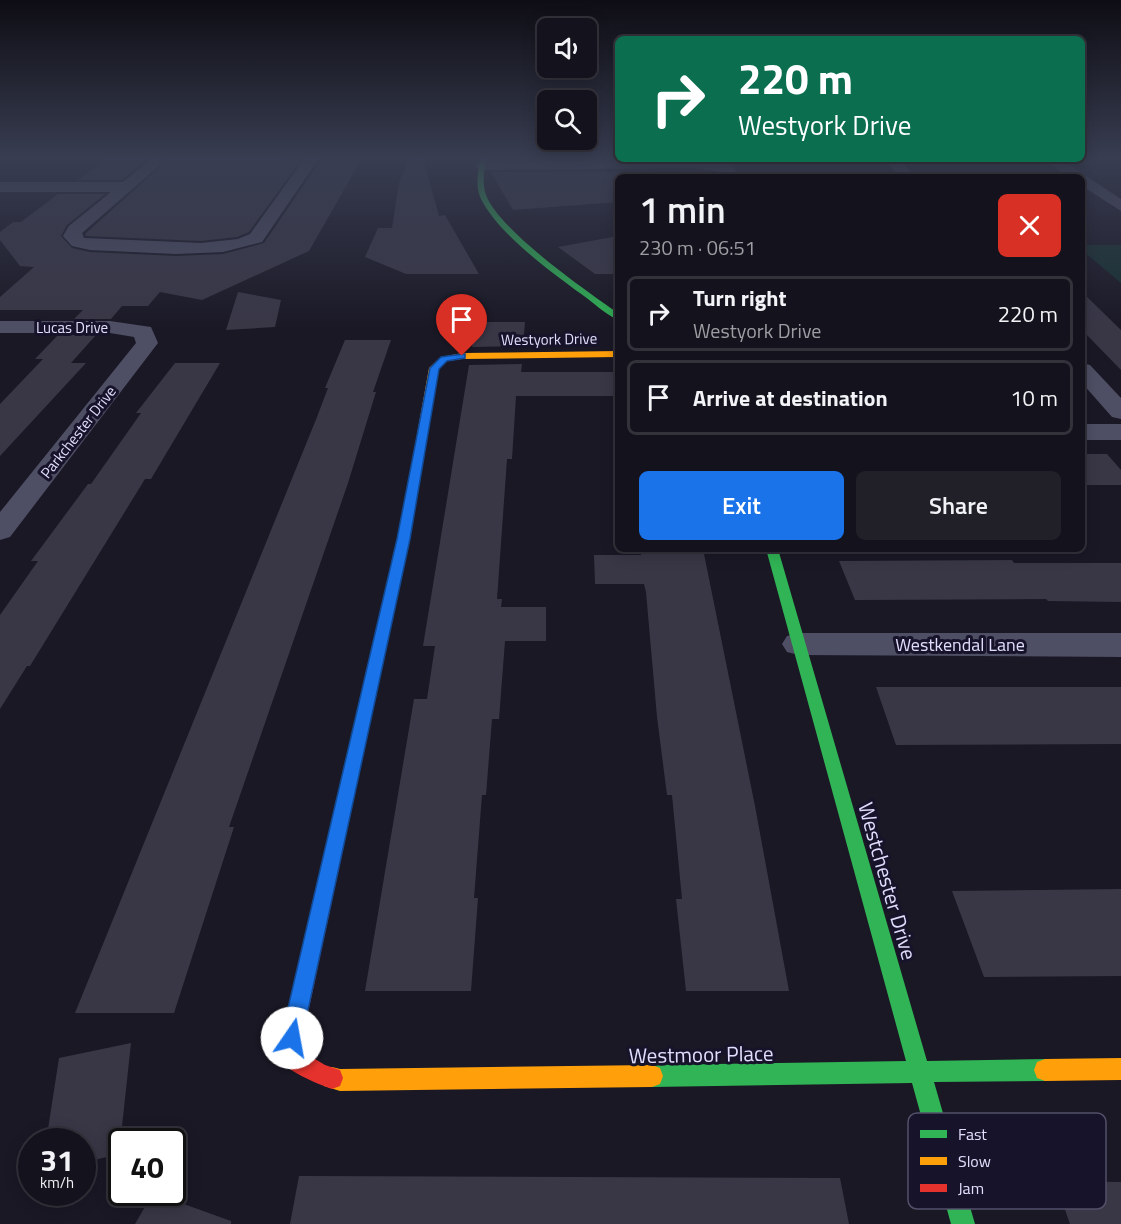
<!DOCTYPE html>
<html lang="en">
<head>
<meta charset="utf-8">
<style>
  :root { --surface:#14121c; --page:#212029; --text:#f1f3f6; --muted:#9d9ea3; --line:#33323b; --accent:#1a73e8 }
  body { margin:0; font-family:"Titillium Web",sans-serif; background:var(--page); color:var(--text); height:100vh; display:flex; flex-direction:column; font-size:22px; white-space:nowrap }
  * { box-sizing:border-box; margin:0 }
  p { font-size:20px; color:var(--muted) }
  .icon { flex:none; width:33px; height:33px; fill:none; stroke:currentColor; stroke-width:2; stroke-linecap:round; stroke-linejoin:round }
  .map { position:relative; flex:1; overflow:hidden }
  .details { position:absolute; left:615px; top:174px; width:470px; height:378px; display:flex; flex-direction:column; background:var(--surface); border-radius:9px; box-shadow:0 3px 15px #0003,0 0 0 2px var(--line) }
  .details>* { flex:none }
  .banner { position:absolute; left:615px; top:36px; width:470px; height:126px; border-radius:9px; box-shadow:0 3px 15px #0003,0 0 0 2px var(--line); background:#0b6e4f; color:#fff; overflow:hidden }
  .tools { position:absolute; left:537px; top:18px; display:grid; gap:12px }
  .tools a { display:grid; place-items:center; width:60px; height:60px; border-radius:9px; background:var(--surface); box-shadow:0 3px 15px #0003,0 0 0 2px var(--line); font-size:30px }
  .speed { position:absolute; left:18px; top:1128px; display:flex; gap:12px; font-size:30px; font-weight:700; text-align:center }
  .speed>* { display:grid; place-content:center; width:78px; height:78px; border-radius:50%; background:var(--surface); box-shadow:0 3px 15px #0003,0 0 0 2px var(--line); line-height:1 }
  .speed small { font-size:15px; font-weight:400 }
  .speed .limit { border:3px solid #111; border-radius:9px; background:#fff; color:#111 }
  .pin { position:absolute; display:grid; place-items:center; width:51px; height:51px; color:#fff; margin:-62px -26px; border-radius:50% 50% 50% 0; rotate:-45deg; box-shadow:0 0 6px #0007 }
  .pin .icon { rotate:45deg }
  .me { position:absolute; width:66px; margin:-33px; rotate:12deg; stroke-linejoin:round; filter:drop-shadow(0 0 4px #0008) }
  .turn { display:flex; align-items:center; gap:21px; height:126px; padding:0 24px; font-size:27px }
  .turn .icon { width:78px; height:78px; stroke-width:2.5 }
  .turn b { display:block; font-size:42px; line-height:51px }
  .round { display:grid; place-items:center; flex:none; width:63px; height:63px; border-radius:9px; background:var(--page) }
  .headline { display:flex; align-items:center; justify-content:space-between; height:102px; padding:0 24px }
  h1 { font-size:36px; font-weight:600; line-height:45px }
  .primary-button { display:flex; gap:12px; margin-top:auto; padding:12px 24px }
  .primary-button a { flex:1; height:69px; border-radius:9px; background:var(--accent); color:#fff; font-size:24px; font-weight:600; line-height:69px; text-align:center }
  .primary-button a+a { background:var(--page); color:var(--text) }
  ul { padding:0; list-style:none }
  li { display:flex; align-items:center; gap:18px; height:75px; margin:0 12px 9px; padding:0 12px; border:3px solid var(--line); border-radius:9px }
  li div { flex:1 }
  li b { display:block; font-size:22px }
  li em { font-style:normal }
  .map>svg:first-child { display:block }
</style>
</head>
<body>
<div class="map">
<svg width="1121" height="1224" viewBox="0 0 1121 1224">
  <rect width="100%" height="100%" fill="#1a1825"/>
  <path fill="#173030" d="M1082 245H1121V283L1082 250Z"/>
  <path fill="#393746" d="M107 158H149L122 180H78Z
    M170 158H283L282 160H301L249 232 237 237 201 241 86 236 85 234Z
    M410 158H423L439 216 445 215 479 274H406L365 257 378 228H392L399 183Z
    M321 160H361L309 251 202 300 160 292 148 306H122L111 319H74L83 310H0V297L34 267 20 266 0 240V232L13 222H21L58 194H105L67 225 61 236 72 248 90 252 176 256 223 254 264 243Z
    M491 172H636L632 177H618V202L513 210Z
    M618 236V274H595L558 247Z
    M238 292 281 300 275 327 226 330Z
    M1082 292 1121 330V370L1082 330Z
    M476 322H525L523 346 472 347Z
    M58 335H96L71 363H86L0 456V404L43 359H35Z
    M345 340H391L373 392H376L348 483 229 827H234L174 1013H75L317 417 328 388H325Z
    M175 363H220L151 479H145L30 666H27L0 709V615L38 561H31L88 484H91L141 413H136Z
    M522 364 521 372H618V396H516L512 459H507L497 599H502L501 607H546V641H505L499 719H492L486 795H482L474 898H478L471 991H365L414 699H427L435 646H423L469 365Z
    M1082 454H1107L1121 470V485H1082Z
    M640 549H703L755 806 789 991H686L676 899H682L672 795H667L657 717 646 592 644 584H595L594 555H641Z
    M1012 560 1014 563H1121V602L1048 601 1046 599 855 600 839 561Z
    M876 687H1121V744L896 745Z
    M1121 889V976L984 977 952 891Z
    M131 1043 119 1154 82 1163V1142H46L59 1058Z
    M299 1176 840 1178 849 1224H290Z
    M1055 1181 1121 1182V1224H1070Z
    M153 1193 231 1221V1224H135Z"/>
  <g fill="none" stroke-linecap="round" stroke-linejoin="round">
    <path fill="#4e4e64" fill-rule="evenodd" d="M152 158H168L82 233 84 238 201 243 238 239 250 234 305 158H319L262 242 223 252 176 254 90 250 72 246 63 236 69 226 111 192H0V182H123Z
      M883 159H898L916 177H900Z
      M1044 159H1060L1121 199V211L1082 186V177H1067Z
      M694 160 732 165 740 177H726L722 172 694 168 481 170 474 166 481 162Z
      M0 321H110L151 327 158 343 10 537 0 540V512L136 343 134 337 110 333H0Z
      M1082 363 1090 365 1121 398V419L1112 417 1082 383Z
      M1082 424H1121V440H1082Z
      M799 633H1121V657L799 655 787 652 782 644 787 636Z"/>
    <path fill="#30b455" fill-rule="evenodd" d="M480 158H486C484 170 482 183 486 195 500 231 585 290 618 313V320C607 315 597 306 588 299 555 275 499 235 481 199 475 186 478 171 480 158Z
      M418 454 423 457 409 539 345 840 342 845 336 847 330 845 327 840 397 539 413 457Z
      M766 549H778L927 1061 1045 1059 1053 1062 1056 1070 1053 1078 1045 1081 934 1082 975 1224H951L912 1083 652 1087 644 1084 641 1076 644 1068 652 1065 906 1061Z"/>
    <path fill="#ff9f0a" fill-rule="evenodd" d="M618 351V357L462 359 447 361 439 369 423 457 418 460 413 457 429 368 441 357 462 353Z
      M1121 1058V1080L1045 1081 1037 1078 1034 1070 1037 1062 1045 1059Z
      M652 1065 660 1068 663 1076 660 1084 652 1087 340 1091 324 1086 321 1078 324 1070 332 1067 340 1069Z"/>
    <path fill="#e5322d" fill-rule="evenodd" d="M336 833 342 835 345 840 300 1050 325 1065 340 1070 343 1078 340 1086 332 1089C316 1083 284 1071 277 1055L327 840 330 835Z"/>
  </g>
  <linearGradient id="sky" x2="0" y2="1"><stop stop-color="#0e0d14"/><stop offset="0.48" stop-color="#383d51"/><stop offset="1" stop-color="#383d51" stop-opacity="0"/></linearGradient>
  <rect width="1121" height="329" fill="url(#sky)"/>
  <path fill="#1a73e8" stroke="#114b97" stroke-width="1.5" d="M462 354H465V358L447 361 439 369 410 539 302 1038 299 1045 292 1048 284 1045 281 1038 397 539 430 368 441 357Z"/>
  <g text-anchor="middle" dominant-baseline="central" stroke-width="6" stroke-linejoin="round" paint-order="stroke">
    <g font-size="15" fill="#e1defd" stroke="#16132a">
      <text x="72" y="327">Lucas Drive</text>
      <text transform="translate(549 339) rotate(-1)">Westyork Drive</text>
      <text transform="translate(78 432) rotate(-52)">Parkchester Drive</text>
    </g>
    <g font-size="18" fill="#e1defd" stroke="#16132a">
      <text x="960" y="644">Westkendal Lane</text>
    </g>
    <g font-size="21" fill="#e1defd" stroke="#16132a">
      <text transform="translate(888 881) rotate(74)">Westchester Drive</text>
      <text transform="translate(701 1054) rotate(-1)">Westmoor Place</text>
    </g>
  </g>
  <rect x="908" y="1113" width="198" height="96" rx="9" fill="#16132a" stroke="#535069" stroke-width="1.5"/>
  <rect x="920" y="1130" width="27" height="8" fill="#30b455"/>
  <rect x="920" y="1157" width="27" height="8" fill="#ff9f0a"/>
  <rect x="920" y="1184" width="27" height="8" fill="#e5322d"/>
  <g font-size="16" fill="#e1defd">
    <text x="958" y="1140">Fast</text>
    <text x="958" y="1167">Slow</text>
    <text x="958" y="1194">Jam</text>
  </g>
</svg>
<div class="tools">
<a><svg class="icon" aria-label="sound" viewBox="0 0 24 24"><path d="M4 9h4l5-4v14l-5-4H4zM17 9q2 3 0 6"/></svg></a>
<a><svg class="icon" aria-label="search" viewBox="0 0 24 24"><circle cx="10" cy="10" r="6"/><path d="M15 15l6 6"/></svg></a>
</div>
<div class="speed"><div>31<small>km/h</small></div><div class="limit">40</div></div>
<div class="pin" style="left:462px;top:356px;background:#d93025"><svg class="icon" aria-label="arrive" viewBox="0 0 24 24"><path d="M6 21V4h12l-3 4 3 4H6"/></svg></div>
<svg class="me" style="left:292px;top:1038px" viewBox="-20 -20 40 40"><circle r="19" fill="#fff"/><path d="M0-13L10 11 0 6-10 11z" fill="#1a73e8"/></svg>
<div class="banner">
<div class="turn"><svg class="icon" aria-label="right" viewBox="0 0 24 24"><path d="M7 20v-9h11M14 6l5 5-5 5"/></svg><div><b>220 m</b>Westyork Drive</div></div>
</div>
<section class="details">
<div class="headline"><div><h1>1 min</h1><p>230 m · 06:51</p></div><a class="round" style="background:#d93025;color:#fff"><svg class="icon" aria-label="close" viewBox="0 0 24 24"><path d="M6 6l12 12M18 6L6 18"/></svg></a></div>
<ul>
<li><svg class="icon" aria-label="right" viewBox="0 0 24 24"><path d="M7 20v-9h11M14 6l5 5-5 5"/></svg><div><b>Turn right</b><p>Westyork Drive</p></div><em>220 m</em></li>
<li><svg class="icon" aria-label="arrive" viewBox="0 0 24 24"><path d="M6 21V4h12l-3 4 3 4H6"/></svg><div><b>Arrive at destination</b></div><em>10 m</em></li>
</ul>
<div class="primary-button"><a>Exit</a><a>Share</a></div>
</section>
</div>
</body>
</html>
